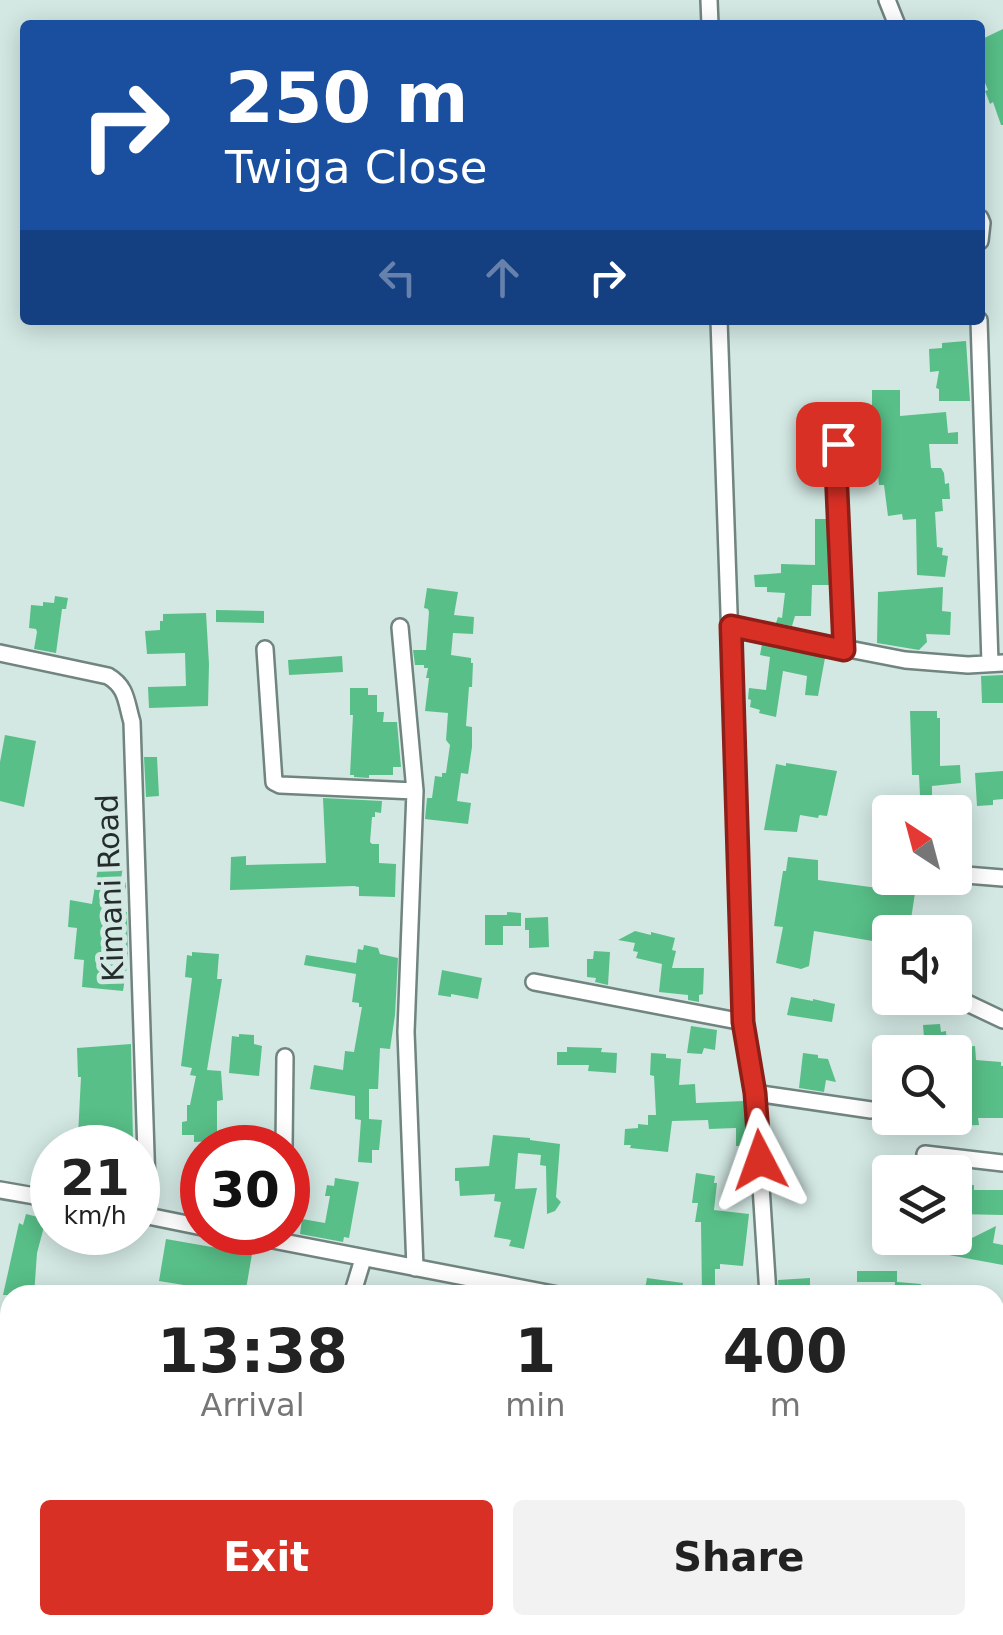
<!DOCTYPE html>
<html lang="en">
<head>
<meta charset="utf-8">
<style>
  :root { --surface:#fff; --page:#f2f2f2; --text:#222; --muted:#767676; --accent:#d93025 }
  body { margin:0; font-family:"DejaVu Sans",sans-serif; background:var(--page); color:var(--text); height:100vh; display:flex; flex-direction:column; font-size:38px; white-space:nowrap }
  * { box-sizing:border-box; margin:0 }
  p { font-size:32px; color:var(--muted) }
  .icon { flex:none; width:55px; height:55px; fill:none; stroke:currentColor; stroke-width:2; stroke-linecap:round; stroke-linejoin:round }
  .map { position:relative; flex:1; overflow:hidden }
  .drawer { position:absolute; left:0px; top:1285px; width:1005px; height:350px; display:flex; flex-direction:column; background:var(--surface); border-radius:30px 30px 0 0; box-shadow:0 5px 25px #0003 }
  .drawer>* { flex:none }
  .banner { position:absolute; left:20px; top:20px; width:965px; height:305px; border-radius:10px; box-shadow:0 5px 25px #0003; background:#1a4fa0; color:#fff; overflow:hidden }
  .needle { width:65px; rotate:324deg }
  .tools { position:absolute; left:872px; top:795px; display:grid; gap:20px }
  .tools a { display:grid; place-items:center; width:100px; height:100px; border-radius:10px; background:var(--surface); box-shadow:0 5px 25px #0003; font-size:50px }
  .speed { position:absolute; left:30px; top:1125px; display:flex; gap:20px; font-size:50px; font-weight:700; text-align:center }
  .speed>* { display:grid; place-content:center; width:130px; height:130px; border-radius:50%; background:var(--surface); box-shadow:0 5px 25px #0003; line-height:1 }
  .speed small { font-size:25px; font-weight:400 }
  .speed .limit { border:15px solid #d22; background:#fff; color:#111 }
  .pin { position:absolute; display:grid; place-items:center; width:85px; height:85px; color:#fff; margin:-42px; border-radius:20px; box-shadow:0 5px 15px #0006 }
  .me { position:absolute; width:110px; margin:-55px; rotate:356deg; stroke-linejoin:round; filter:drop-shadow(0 0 8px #0008) }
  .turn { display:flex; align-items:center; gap:35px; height:210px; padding:0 40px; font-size:45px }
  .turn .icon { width:130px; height:130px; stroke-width:2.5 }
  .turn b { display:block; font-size:70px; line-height:85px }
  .lanes { display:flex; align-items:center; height:95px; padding:0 40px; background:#0003; justify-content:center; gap:50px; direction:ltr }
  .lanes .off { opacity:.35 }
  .eta { display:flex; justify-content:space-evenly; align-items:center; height:170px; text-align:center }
  .eta b { font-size:60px; font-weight:800; line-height:70px }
  .button { display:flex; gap:20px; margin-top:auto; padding:20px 40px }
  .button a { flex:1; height:115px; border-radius:10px; background:var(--accent); color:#fff; font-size:40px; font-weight:800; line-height:115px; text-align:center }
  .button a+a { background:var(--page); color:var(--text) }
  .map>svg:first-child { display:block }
</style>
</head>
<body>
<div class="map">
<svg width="1003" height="1635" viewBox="0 0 1003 1635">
  <rect width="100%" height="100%" fill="#d3e8e3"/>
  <path fill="#58bf88" d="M1003 29V125H1001L993 102 990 104 985 91 988 90 980 71V40Z
    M966 341 970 401H939V389L936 388 939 371 930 372 929 349 942 348V343Z
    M872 390H900V416L946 412 948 433 958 432V444H929L931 468H941L944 473 945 484 949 483 950 499H942L943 511 935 512 937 547 943 548 942 555 948 556 945 577 917 575 916 519 903 520 902 514 888 516 884 485H879L878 473H880V447L876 411H872Z
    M815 519H827L830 585H812L811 616H795L792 626 776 623 778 617 782 618 785 593 767 592V587H755L754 575 781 573V564L815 565Z
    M943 587 942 611 951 612 950 635 926 634 927 642 919 650 877 643 878 592Z
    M427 588 458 592 454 615 474 617 473 634 453 633 451 655 471 658V663H473L472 687H469L466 726 472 727V747L468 774 461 773 457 801 471 803 468 824 425 819 427 798H432L435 776 442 777V773H446L450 745 446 740 448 713 425 711 429 678H426L428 668H424V665H415L413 650H426L429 612 428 609 424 608Z
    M55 596 68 598 66 609H62L56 653 34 649 37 632 36 629 29 628 31 605 43 606V602L54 603Z
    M216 610 264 611V623L216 622Z
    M206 613 209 664 208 706 149 708 148 687 186 686 185 653 147 654 145 631 160 630V621H163V614Z
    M762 644 825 658 818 696 805 695 807 676 783 671 776 717 759 713 760 710 750 707 751 700 748 699 749 688 766 690 770 657 760 655Z
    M342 656 343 672 289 675 288 660Z
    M1003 675V703H982L981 676Z
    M350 688H368V695H377V712H384L383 722H397L401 767H393V775H369V778L354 777V775H350L353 715H350Z
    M910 711H937V718H940V766L960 765 961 783 932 786V795L920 796 919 775H912Z
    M5 735 36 741 24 807 0 801V762Z
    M144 757H157L159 796 146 797Z
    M786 763 837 771 827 816 819 815 818 818 800 815 797 832 764 830 776 764 786 766Z
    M1003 771V799L993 800V805L977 806 975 773Z
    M323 798 382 801 381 813 375 812V817H372L370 842 372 844H379V863L396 864 395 897 359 896V887L354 886 230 890 231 857 246 856V865L326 863Z
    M100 856 111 858 110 864 123 866 121 879 126 883V887L121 911 127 912 128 960 123 991 82 987 84 960 74 959 77 928 68 927 70 900 92 904Z
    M788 857 818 860V880L915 893 909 932H890V944L814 931 809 966 801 969 776 963 783 927 774 926 783 871H786Z
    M507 912 521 913V926H503V945H485V915H507Z
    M548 917 549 947 529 948V930H525V918Z
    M635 931 651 935V932L675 938 672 950 676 951 672 968H704L703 994 699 995V1002L688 1000V995L659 992 662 964 636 958 638 952 633 951 635 943 618 940Z
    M364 945 378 948 380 954 398 958 395 1015 390 1049 380 1048 378 1089H369V1119L382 1120 379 1150H372V1163L358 1162 361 1120 355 1119V1096L310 1089 314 1065 343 1070 345 1051 354 1052 362 1007H359V1003L352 1002 356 974 304 965 306 955 356 963 358 949 363 950Z
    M594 951 610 952 608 985 595 982 596 978 587 977V959H593Z
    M192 952 219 954 217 979H222L207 1070 221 1071 223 1100 217 1101V1141L194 1142V1135H182V1122L187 1121V1105H190L196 1076 190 1075 192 1068 181 1066 192 978 185 977 187 955 192 956Z
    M442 970 482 978 478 999 451 994V997L438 995Z
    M791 997 813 1001V999L835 1004 832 1022 787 1015Z
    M940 1024 941 1032 946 1031 947 1052 925 1050 923 1025Z
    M691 1026 717 1030 715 1050 704 1048 702 1054 687 1053Z
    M239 1034 254 1035V1044L262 1046 259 1076 229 1073 232 1036 239 1037Z
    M131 1044 133 1141 107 1142 106 1135 78 1136 81 1077H78L77 1048Z
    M975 1046 976 1060 1001 1062V1066H1003V1118H978L979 1125 955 1126V1048Z
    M567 1047 602 1048 601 1052 617 1053 616 1073 588 1071 589 1065H557V1052H567Z
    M651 1053 666 1054V1058L681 1059 679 1085 695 1084 696 1103 744 1101 748 1153H741V1146H736V1128L709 1129 708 1120 672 1121 668 1152 630 1148 631 1145H624L625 1129 638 1128V1124L648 1125V1115H656L654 1076 650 1075Z
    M803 1053 818 1055V1058L828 1059 836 1082 826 1080 824 1092 799 1088Z
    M493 1135 530 1138V1140L560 1144 556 1197 561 1202 555 1211 547 1214 546 1166 540 1165 541 1155 518 1153 515 1189 537 1188 524 1249 509 1246 511 1240 494 1237 501 1202 494 1201 495 1194 460 1196 459 1181H455V1168L489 1166Z
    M696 1173 715 1176 714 1183H717L714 1210 749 1214 743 1266 720 1264V1269H715V1295H702L701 1222H695L698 1203H692Z
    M335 1178 359 1182 349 1238 344 1237 343 1242 300 1234 302 1219 325 1223 330 1196H325L327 1185 334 1186Z
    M957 1185H974V1190H1003V1215L956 1214Z
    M26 1214 46 1219 37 1253 34 1295H3L19 1223 23 1225Z
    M996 1226 993 1243 1003 1245V1265L949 1255 955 1234 972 1238Z
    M166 1239 252 1254 245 1295 159 1281Z
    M857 1271H897V1282L921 1284 919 1295H894L895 1282H857Z
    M647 1278 683 1283 681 1295H644Z
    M810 1278V1295H779L778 1280Z"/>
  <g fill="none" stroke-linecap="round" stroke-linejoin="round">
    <g stroke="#71847f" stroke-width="20">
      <path id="minor" d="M709 0 710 25
        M887 0 897 25
        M980 218 982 223 980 241
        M719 320 743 1022 755 1093 768 1295
        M979 320 990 663
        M838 444 836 469 844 649
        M731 626 905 660 968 665 1003 663
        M400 627 415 791 406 1032 415 1268
        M265 649 274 782 280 785 415 791
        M0 653 108 676C127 687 126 702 132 722L148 1216
        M966 875 1003 878
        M534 982 743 1022
        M965 1002 1003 1020
        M755 1093 871 1110
        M284 1148 285 1057
        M925 1154 1003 1163
        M0 1190 52 1199
        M143 1215 202 1227
        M231 1232 558 1295
        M352 1295 363 1259
        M995 1373 1003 1374
        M0 1625 17 1635
        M277 1635 279 1625
        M610 1635 614 1625"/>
    </g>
    <use href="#minor" stroke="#fff" stroke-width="15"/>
  </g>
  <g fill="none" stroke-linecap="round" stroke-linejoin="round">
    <g stroke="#8d1f18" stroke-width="25">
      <path id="route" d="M760 1160 755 1093 743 1022 731 626 844 650 836 468 838 444"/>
    </g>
    <use href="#route" stroke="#d93025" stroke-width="18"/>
  </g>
  <g text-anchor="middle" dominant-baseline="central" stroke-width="10" stroke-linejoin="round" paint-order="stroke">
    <g font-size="30" fill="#252d2c" stroke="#d3e8e3">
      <text transform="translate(110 888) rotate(-92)">Kimani Road</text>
    </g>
  </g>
</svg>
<div class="tools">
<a><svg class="needle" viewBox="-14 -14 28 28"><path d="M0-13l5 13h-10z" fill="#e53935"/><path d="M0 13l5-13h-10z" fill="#767676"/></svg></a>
<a><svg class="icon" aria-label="sound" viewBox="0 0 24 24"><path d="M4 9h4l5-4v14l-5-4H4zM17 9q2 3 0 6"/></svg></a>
<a><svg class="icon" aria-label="search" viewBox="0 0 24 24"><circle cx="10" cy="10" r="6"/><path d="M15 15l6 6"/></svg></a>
<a><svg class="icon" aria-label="layers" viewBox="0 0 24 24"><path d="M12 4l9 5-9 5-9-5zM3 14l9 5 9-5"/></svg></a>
</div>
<div class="speed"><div>21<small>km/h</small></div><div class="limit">30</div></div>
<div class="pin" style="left:838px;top:444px;background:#d93025"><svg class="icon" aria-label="arrive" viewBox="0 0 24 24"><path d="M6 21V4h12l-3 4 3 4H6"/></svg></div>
<svg class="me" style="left:760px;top:1160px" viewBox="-20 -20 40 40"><path d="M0-17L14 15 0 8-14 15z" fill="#d93025" stroke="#fff" stroke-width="4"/></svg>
<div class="banner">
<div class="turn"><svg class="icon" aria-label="right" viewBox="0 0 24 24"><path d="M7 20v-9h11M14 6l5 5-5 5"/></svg><div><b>250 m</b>Twiga Close</div></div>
<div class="lanes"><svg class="icon off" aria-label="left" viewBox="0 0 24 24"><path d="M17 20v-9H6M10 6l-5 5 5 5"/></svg><svg class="icon off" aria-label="ahead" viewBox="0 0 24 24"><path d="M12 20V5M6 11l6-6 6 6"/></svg><svg class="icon" aria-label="right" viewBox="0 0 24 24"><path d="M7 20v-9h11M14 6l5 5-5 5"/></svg></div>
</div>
<section class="drawer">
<div class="eta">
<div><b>13:38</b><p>Arrival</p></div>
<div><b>1</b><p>min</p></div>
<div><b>400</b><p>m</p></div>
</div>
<div class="button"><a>Exit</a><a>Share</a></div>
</section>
</div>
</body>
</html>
